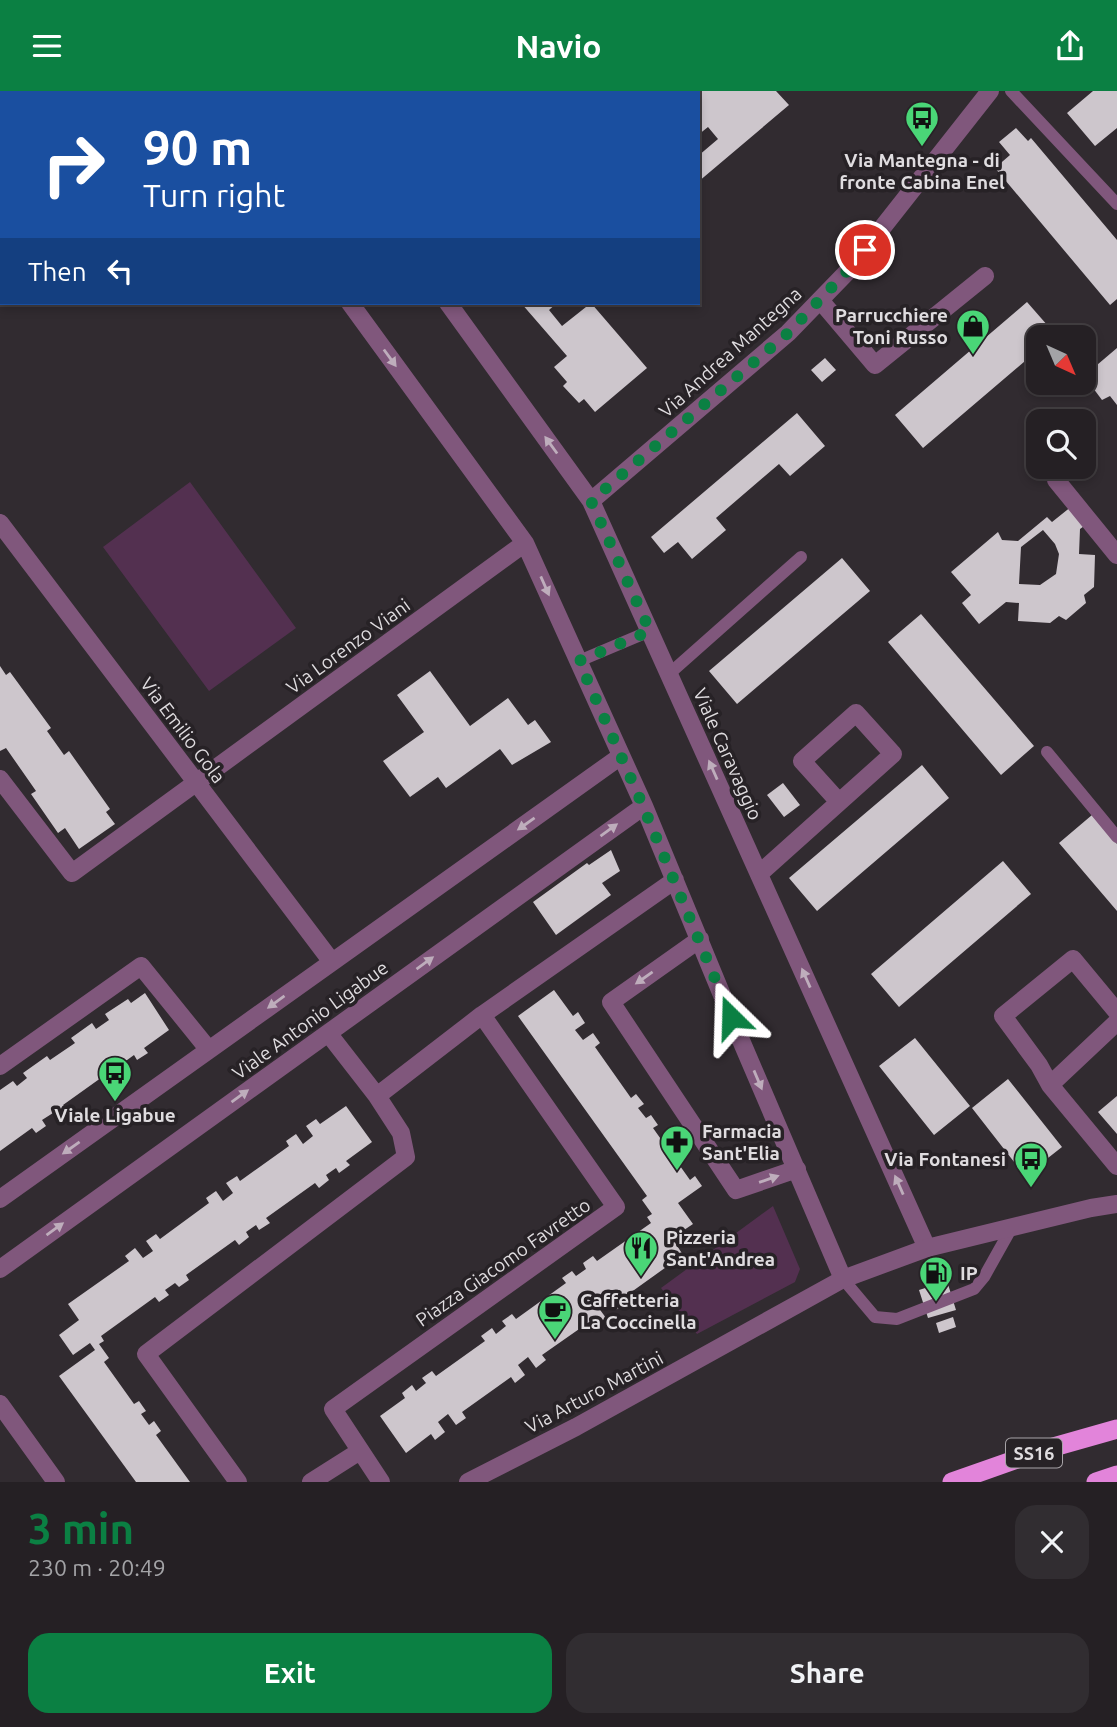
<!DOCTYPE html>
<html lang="en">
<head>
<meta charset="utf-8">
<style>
  :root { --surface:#252024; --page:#312d31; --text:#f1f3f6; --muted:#a3a3a6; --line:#423e41; --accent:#0b8043 }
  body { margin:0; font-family:Ubuntu,sans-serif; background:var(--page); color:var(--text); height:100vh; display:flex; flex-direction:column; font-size:26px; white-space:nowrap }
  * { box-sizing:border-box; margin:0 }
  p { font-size:23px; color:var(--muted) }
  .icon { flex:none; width:38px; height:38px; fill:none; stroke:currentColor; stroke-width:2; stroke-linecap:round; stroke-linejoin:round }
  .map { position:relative; height:1391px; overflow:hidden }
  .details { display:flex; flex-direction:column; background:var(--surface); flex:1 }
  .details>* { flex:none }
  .top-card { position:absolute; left:0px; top:0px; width:700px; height:214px; box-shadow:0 4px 10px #0003,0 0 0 2px var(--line); background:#1a4fa0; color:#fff; overflow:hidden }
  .needle { width:46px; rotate:136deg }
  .buttons { position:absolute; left:1026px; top:234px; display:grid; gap:14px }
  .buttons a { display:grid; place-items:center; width:70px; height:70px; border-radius:14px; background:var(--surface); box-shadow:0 4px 10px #0003,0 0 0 2px var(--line); font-size:35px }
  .pin { position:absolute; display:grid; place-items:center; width:60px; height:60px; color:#fff; margin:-30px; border:4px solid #fff; border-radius:50%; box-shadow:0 2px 7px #0007 }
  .me { position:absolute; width:77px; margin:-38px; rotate:338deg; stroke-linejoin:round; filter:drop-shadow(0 0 5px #0008) }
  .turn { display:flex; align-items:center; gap:24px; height:147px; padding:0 28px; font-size:32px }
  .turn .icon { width:91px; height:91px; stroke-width:2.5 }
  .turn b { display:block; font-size:49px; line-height:60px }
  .then { display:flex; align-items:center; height:66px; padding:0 28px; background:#0003; gap:14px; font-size:26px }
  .round { display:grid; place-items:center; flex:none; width:74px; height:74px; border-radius:21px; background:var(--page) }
  .head { display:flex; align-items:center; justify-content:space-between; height:119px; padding:0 28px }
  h1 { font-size:42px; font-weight:700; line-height:52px; color:var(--accent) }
  .action { display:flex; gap:14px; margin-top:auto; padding:14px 28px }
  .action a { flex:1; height:80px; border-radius:21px; background:var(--accent); color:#fff; font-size:28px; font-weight:700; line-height:80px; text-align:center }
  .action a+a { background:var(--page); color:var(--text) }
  header { display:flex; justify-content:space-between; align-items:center; height:91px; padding:0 28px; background:var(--accent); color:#fff; font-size:32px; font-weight:700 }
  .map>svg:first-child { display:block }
</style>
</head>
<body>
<header><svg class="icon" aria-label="menu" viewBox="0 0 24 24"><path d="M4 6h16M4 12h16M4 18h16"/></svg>Navio<svg class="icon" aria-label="share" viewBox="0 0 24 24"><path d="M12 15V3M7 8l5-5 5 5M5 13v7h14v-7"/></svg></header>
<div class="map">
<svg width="1117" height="1391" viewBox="0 0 1117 1391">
  <rect width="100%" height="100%" fill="#312b30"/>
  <path fill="#533050" d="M190 391 296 537 209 600 103 456Z
    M773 1115 800 1178 795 1191 697 1243 661 1197Z"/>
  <path fill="#cdc6cc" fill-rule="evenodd" d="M698 0H776L789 14 698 91V65L718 48 708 36 698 44Z
    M1093 0H1117V37L1095 55 1067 22Z
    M1016 37 1028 50 1031 47 1117 149V208L1110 214 995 77 1010 64 999 51Z
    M1027 211 1055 243 1052 247H1038V259L923 357 895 324Z
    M521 212H557L549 219 562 235 591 212 647 277 595 321 584 308 579 312 563 295 567 291 554 276 567 265Z
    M1117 257V314L1110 305 1102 309 1084 285Z
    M825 267 836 279 822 291 811 279Z
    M797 322 825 355 790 385 779 373 716 427 726 439 692 468 678 451 664 462 651 446Z
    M1072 415 1087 433 1080 438 1079 463 1095 464 1094 496 1084 504 1086 512 1066 529 1059 525 1050 532 1018 530 1019 512 1006 511 979 533 962 512 971 504 951 481 998 441 1002 449 1018 450 1047 426 1052 431ZM1043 439 1055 453 1059 463 1056 483 1040 494 1019 493 1021 456Z
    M842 467 870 500 737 613 709 580Z
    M921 523 1034 655 1001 684 888 551Z
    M0 575 6 584 10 581 51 637 47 640 64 664 69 660 110 718 106 721 115 733 79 758 65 737 58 742 31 703 36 700 6 657 0 660Z
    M430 580 470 635 508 607 528 634 535 629 551 651 512 674 500 658 446 697 438 686 410 706 383 670 424 641 397 604Z
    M922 674 949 707 817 820 789 787Z
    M783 692 800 714 784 726 767 704Z
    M1092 724 1117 753V820L1059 752Z
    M611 759 620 780 602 792 611 804 556 844 533 811 587 772 589 774Z
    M1003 770 1031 803 899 916 871 883Z
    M554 899 573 925 578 921 585 932 575 939 583 949 593 942 600 952 595 956 631 1007 636 1003 644 1013 638 1017 646 1027 651 1024 658 1034 653 1037 690 1089 695 1085 702 1095 678 1112 693 1133 672 1147 683 1164 623 1207 626 1212 616 1219 609 1209 598 1216 606 1227 596 1234 592 1229 542 1264 546 1269 536 1277 528 1266 518 1274 525 1284 515 1292 511 1286 462 1321 466 1327 456 1334 448 1323 438 1331 445 1341 435 1349 431 1343 406 1362 380 1325 405 1307 402 1302 412 1294 416 1300 426 1292 422 1287 432 1280 436 1285 485 1250 481 1245 492 1237 496 1243 506 1235 502 1230 512 1223 516 1228 566 1192 562 1187 572 1180 576 1185 586 1178 583 1172 593 1165 597 1170 651 1132 647 1126 652 1123 642 1109 647 1105 518 925Z
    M145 902 169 939 144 957 148 962 137 969 134 964 123 972 127 977 116 985 112 979 63 1014 67 1019 57 1027 53 1022 42 1029 46 1035 36 1042 32 1037 0 1060V999L13 990 17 995 27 987 23 982 47 965 50 969 75 952 71 947 92 932 96 938 109 929 105 923 128 908 131 912Z
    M915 947 970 1015 934 1044 879 975Z
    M1008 988 1062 1056 1025 1085 972 1017Z
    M1117 1005V1043L1098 1021Z
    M346 1015 372 1051 346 1070 350 1074 339 1082 336 1077 326 1084 329 1089 319 1097 315 1092 266 1127 270 1132 259 1139 256 1134 246 1141 249 1146 239 1154 235 1149 186 1184 189 1189 179 1196 175 1192 165 1199 169 1204 159 1211 155 1206 101 1245 104 1250 99 1253 109 1267 104 1271 134 1313 139 1310 146 1320 141 1323 149 1334 154 1330 161 1340 156 1344 190 1391H136L59 1285 95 1259 90 1252 73 1264 59 1244 79 1229 68 1213 129 1170 125 1165 135 1157 143 1167 153 1160 146 1150 156 1143 160 1148 209 1112 206 1107 216 1100 223 1110 233 1102 226 1092 237 1085 240 1090 289 1055 286 1050 296 1043 303 1053 313 1045 306 1035 316 1028 320 1033Z
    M947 1190 956 1219 928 1227 919 1199Z
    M953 1226 956 1236 939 1242 936 1232Z"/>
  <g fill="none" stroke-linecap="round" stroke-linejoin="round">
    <path stroke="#80577c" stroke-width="12" d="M1011 0 1117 113
      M579 570 650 540
      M669 583 801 466
      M1047 661 1117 746
      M843 1188 875 1226 897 1228 974 1198 984 1186 1012 1136"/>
    <path stroke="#80577c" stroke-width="18" d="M195 0 197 2
      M296 0 298 2
      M421 2 423 0
      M572 2 574 0
      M820 209 875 274 985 185
      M350 212 525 452 644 715 731 926 843 1188
      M448 212 591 410 927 1157
      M1056 389 1117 464
      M591 410 788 242 849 179 990 0
      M0 432 332 871
      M0 688 72 782 525 452
      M759 783 893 663 856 622 802 670 839 711
      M700 848 611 911 736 1099 797 1078
      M1117 921 1073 868 1003 925 1039 974 1050 994 1117 1075
      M482 924 675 789
      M0 975 141 875 209 959
      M1050 994 1117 931
      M377 1005 482 924 616 1116 333 1318 381 1391
      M0 1108 621 665
      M0 1178 644 715
      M0 1313 56 1391
      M238 1391 146 1263 406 1066 401 1042 377 1005 328 942
      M311 1391 360 1360"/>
    <path stroke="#80577c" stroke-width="18" d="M468 1391 576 1336 843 1188 927 1157 1091 1117 1117 1113"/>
    <path stroke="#e284da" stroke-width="19" d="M952 1391 1043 1359 1117 1338
      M1096 1391 1117 1384"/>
  </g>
  <defs><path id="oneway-solid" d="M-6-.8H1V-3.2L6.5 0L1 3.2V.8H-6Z" transform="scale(1.75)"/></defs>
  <g fill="#beadbc">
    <use href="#oneway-solid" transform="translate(390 267) rotate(54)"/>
    <use href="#oneway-solid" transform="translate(551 354) rotate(-126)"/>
    <use href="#oneway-solid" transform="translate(545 495) rotate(66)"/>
    <use href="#oneway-solid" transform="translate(713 679) rotate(-114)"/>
    <use href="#oneway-solid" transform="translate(526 733) rotate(145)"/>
    <use href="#oneway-solid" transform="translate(609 739) rotate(-36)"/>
    <use href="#oneway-solid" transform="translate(425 872) rotate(-36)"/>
    <use href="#oneway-solid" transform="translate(644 887) rotate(145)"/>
    <use href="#oneway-solid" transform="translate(806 887) rotate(-114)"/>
    <use href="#oneway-solid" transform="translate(276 911) rotate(144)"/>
    <use href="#oneway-solid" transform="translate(758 989) rotate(67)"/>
    <use href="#oneway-solid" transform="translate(240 1005) rotate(-36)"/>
    <use href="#oneway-solid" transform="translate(71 1057) rotate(145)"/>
    <use href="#oneway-solid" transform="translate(769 1088) rotate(-19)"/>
    <use href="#oneway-solid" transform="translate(899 1094) rotate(-114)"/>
    <use href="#oneway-solid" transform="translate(55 1138) rotate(-36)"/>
  </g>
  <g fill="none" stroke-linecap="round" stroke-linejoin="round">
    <path stroke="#0b8043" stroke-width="12" stroke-dasharray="0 21.6" d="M731 926 643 715 579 570 650 540 591 410 788 242 849 178 865 159"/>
  </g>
  <defs>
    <g id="bus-pin" transform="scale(1.75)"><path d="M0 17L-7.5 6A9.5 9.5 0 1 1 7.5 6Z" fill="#4ad677" stroke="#272226"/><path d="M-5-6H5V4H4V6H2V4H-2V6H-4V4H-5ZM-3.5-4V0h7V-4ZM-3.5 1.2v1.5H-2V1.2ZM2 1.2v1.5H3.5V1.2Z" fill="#111"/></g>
    <g id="shop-pin" transform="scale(1.75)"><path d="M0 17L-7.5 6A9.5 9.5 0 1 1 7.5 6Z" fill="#4ad677" stroke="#272226"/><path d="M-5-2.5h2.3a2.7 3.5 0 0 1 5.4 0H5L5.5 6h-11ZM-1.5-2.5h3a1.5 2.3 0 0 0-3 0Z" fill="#111"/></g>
    <g id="pharmacy-pin" transform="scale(1.75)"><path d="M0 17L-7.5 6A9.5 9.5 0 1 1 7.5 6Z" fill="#4ad677" stroke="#272226"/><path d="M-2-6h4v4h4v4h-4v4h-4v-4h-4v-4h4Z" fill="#111"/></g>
    <g id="restaurant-pin" transform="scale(1.75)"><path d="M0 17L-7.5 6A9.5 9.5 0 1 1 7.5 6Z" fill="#4ad677" stroke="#272226"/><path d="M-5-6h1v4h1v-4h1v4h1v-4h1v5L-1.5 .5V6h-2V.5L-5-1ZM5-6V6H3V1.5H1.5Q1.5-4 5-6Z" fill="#111"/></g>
    <g id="fuel-pin" transform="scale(1.75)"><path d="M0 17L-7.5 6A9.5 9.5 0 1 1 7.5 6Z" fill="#4ad677" stroke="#272226"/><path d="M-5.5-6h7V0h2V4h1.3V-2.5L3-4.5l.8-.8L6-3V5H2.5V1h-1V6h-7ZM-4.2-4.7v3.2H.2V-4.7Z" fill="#111"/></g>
    <g id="cafe-pin" transform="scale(1.75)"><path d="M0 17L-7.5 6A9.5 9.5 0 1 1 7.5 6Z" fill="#4ad677" stroke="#272226"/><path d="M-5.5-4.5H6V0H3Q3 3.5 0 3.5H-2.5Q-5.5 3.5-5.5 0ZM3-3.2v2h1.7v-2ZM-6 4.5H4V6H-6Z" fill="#111"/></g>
  </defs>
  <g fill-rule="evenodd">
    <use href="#bus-pin" x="922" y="27"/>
    <use href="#shop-pin" x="973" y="235"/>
    <use href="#bus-pin" x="115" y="982"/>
    <use href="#pharmacy-pin" x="677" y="1051"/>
    <use href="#bus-pin" x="1031" y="1068"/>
    <use href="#restaurant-pin" x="641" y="1157"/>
    <use href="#fuel-pin" x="936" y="1182"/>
    <use href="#cafe-pin" x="555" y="1220"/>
  </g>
  <g text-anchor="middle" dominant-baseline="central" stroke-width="7" stroke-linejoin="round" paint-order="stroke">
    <rect fill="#272226" stroke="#a8a4a8" stroke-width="2" x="1006" y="1347.5" width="56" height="29" rx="5"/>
    <g font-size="18" font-weight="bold" fill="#dfdcdf">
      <text x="1034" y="1362">SS16</text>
    </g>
    <g font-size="19" font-weight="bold" fill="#dfdcdf" stroke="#272226" text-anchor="start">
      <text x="922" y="69" text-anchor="middle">Via Mantegna - di<tspan x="922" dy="22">fronte Cabina Enel</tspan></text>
      <text x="948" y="224" text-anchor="end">Parrucchiere<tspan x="948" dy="22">Toni Russo</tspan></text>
      <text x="115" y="1024" text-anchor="middle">Viale Ligabue</text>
      <text x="702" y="1040">Farmacia<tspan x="702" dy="22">Sant'Elia</tspan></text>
      <text x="1006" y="1068" text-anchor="end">Via Fontanesi</text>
      <text x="666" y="1146">Pizzeria<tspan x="666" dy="22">Sant'Andrea</tspan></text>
      <text x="960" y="1182">IP</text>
      <text x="580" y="1209">Caffetteria<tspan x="580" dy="22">La Coccinella</tspan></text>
    </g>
    <g font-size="19" fill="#dfdcdf" stroke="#272226">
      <text transform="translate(730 261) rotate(-42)">Via Andrea Mantegna</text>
      <text transform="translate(348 555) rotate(-36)">Via Lorenzo Viani</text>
      <text transform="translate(183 639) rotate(53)">Via Emilio Gola</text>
      <text transform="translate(728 663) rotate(66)">Viale Caravaggio</text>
      <text transform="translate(310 929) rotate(-36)">Viale Antonio Ligabue</text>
      <text transform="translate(503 1171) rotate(-35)">Piazza Giacomo Favretto</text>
      <text transform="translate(594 1301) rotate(-28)">Via Arturo Martini</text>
    </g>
  </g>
</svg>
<div class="buttons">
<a><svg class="needle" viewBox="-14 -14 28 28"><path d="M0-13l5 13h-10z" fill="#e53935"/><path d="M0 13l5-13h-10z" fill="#a3a3a6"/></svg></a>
<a><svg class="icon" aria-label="search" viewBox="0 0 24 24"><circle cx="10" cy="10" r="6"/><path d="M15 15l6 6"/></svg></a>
</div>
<div class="pin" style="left:865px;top:159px;background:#d93025"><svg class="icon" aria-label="arrive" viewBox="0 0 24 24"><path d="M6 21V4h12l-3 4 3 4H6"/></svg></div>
<svg class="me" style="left:731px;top:926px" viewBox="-20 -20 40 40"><path d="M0-17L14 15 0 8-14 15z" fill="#0b8043" stroke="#fff" stroke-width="4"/></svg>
<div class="top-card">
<div class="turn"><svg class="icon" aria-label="right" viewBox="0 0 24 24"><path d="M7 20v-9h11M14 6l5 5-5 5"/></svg><div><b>90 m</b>Turn right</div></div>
<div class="then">Then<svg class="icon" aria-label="left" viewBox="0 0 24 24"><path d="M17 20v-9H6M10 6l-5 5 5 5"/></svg></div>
</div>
</div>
<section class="details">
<div class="head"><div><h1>3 min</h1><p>230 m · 20:49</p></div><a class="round"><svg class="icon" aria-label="close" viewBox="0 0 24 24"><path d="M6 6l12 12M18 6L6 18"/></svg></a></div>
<div class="action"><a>Exit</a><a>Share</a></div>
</section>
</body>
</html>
